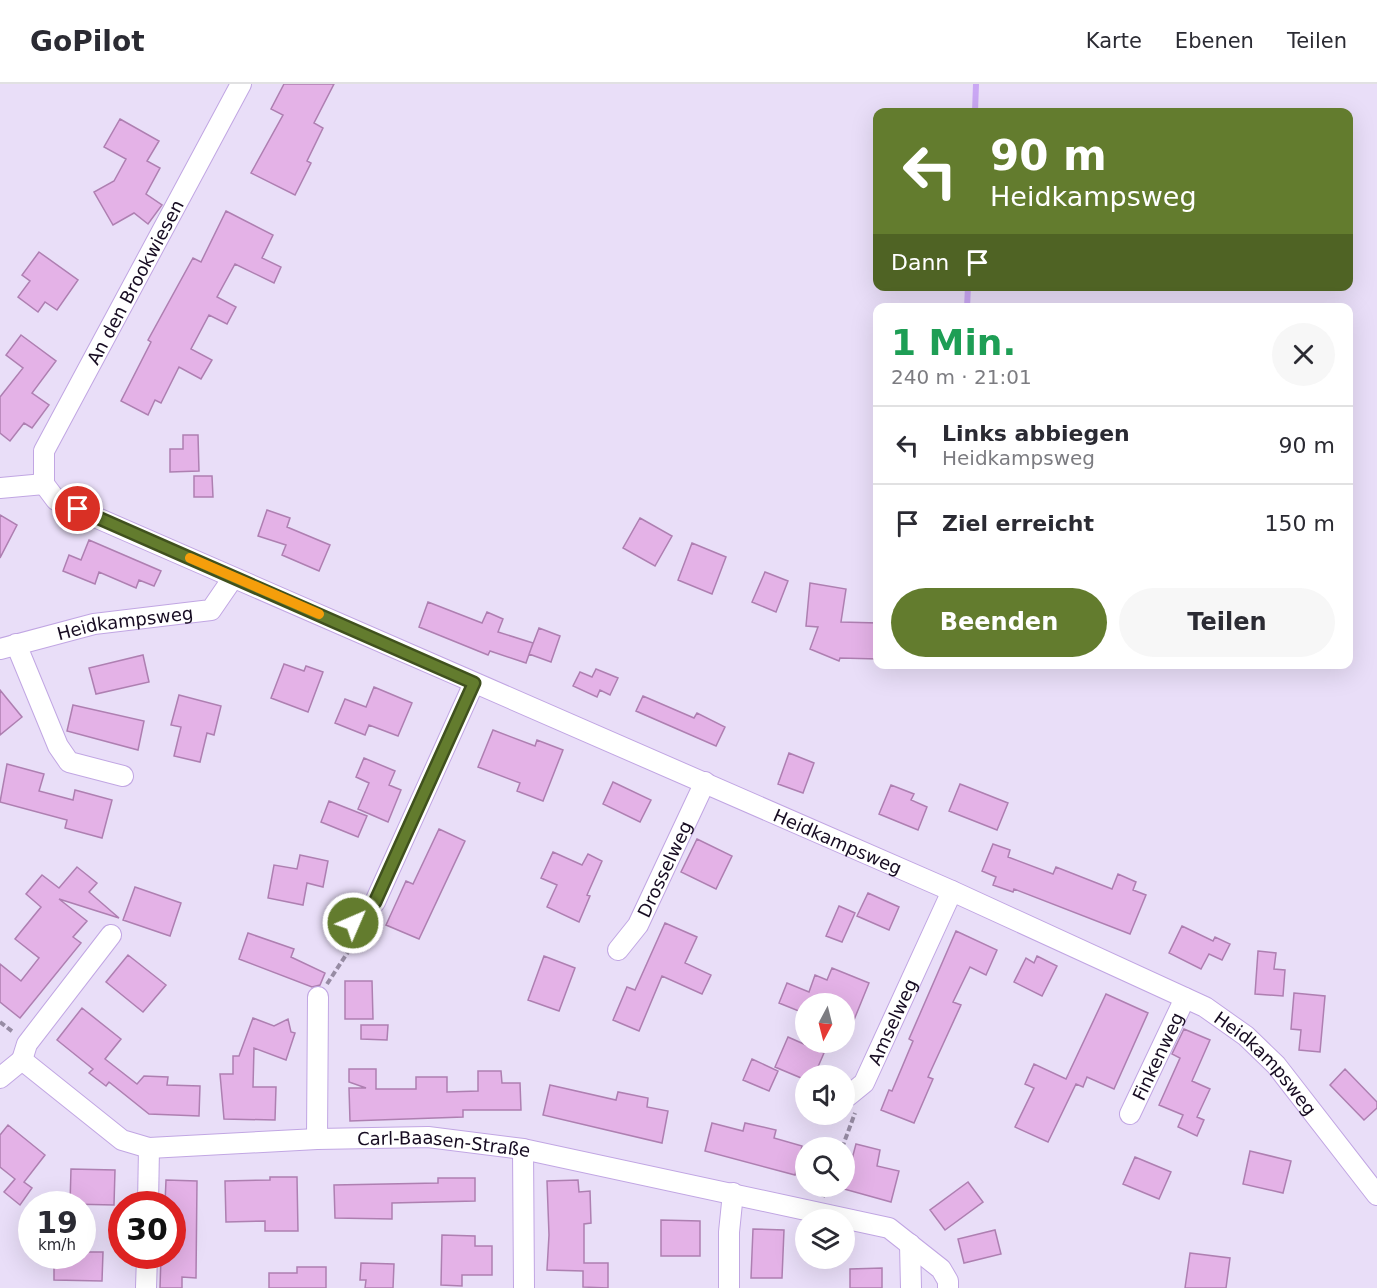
<!DOCTYPE html>
<html lang="de">
<head>
<meta charset="utf-8">
<style>
  :root { --surface:#fff; --page:#f7f7f7; --text:#2b2b33; --muted:#7c7c81; --line:#e1e1e2; --accent:#637c2e }
  body { margin:0; font-family:"DejaVu Sans",sans-serif; background:var(--page); color:var(--text); height:100vh; display:flex; flex-direction:column; font-size:22px; white-space:nowrap }
  * { box-sizing:border-box; margin:0 }
  p { font-size:20px; color:var(--muted) }
  .icon { flex:none; width:33px; height:33px; fill:none; stroke:currentColor; stroke-width:2; stroke-linecap:round; stroke-linejoin:round }
  .map { position:relative; flex:1; overflow:hidden }
  .panel { position:absolute; left:873px; top:219px; width:480px; height:366px; display:flex; flex-direction:column; background:var(--surface); border-radius:12px; box-shadow:0 6px 24px #0002 }
  .panel>* { flex:none }
  .top-card { position:absolute; left:873px; top:24px; width:480px; height:183px; border-radius:12px; box-shadow:0 6px 24px #0002; background:#637c2e; color:#fff; overflow:hidden }
  .needle { width:39px; rotate:187deg }
  .controls { position:absolute; left:795px; top:909px; display:grid; gap:12px }
  .controls a { display:grid; place-items:center; width:60px; height:60px; border-radius:50%; background:var(--surface); box-shadow:0 6px 24px #0002; font-size:30px }
  .speed { position:absolute; left:18px; top:1107px; display:flex; gap:12px; font-size:30px; font-weight:700; text-align:center }
  .speed>* { display:grid; place-content:center; width:78px; height:78px; border-radius:50%; background:var(--surface); box-shadow:0 6px 24px #0002; line-height:1 }
  .speed small { font-size:15px; font-weight:400 }
  .speed .limit { border:9px solid #d22; background:#fff; color:#111 }
  .pin { position:absolute; display:grid; place-items:center; width:51px; height:51px; color:#fff; margin:-26px; border:3px solid #fff; border-radius:50%; box-shadow:0 2px 6px #0007 }
  .me { position:absolute; width:66px; margin:-33px; rotate:45deg; stroke-linejoin:round; filter:drop-shadow(0 0 4px #0008) }
  .turn { display:flex; align-items:center; gap:21px; height:126px; padding:0 18px; font-size:27px }
  .turn .icon { width:78px; height:78px; stroke-width:2.5 }
  .turn b { display:block; font-size:42px; line-height:51px }
  .then { display:flex; align-items:center; height:57px; padding:0 18px; background:#0003; gap:12px; font-size:22px }
  .round { display:grid; place-items:center; flex:none; width:63px; height:63px; border-radius:32px; background:var(--page) }
  .headline { display:flex; align-items:center; justify-content:space-between; height:102px; padding:0 18px }
  h1 { font-size:36px; font-weight:600; line-height:45px; color:#1e9e55 }
  .button { display:flex; gap:12px; margin-top:auto; padding:12px 18px }
  .button a { flex:1; height:69px; border-radius:36px; background:var(--accent); color:#fff; font-size:24px; font-weight:600; line-height:69px; text-align:center }
  .button a+a { background:var(--page); color:var(--text) }
  ul { padding:0; list-style:none }
  li { display:flex; align-items:center; gap:18px; height:78px; padding:0 18px; border-top:2px solid var(--line) }
  li div { flex:1 }
  li b { display:block; font-size:22px }
  li em { font-style:normal }
  header { display:flex; align-items:center; gap:36px; box-sizing:border-box; height:84px; padding:0 30px; background:var(--surface); border-bottom:2px solid var(--line) }
  header strong { font-size:28px }
  nav { display:flex; gap:33px; margin-inline-start:auto; font-size:21px }
  .map>svg:first-child { display:block }
</style>
</head>
<body>
<header>
<strong>GoPilot</strong>
<nav><a>Karte</a><a>Ebenen</a><a>Teilen</a></nav>
</header>
<div class="map">
<svg width="1377" height="1204" viewBox="0 0 1377 1204">
  <rect width="100%" height="100%" fill="#e9def8"/>
  <g fill="none" stroke-linecap="round" stroke-linejoin="round">
    <path stroke="#caa7f4" stroke-width="6" d="M975 28 976 0
      M967 224 968 202"/>
  </g>
  <path fill="#e4b2e7" stroke="#ae7fb1" stroke-width="1.5" d="M284 0H334L314 39 323 44 307 77 311 79 295 111 251 89 283 31 271 25Z
    M120 35 159 57 147 77 160 84 146 110 162 121 148 140 134 129 113 141 94 108 114 97 126 75 104 63Z
    M226 127 273 151 262 174 281 183 274 199 235 180 217 213 236 223 227 240 209 231 191 265 212 276 201 295 179 283 161 319 155 316 148 331 121 317 151 258 148 256 193 174 201 178Z
    M39 168 78 196 57 226 45 218 38 228 18 213 30 197 22 191Z
    M21 251 56 277 32 309 49 321 32 344 24 339 10 357 0 349V313L23 284 6 271Z
    M183 351H198L199 387 170 388V365H183Z
    M194 392H212L213 413H194Z
    M267 426 290 434 287 443 330 461 319 487 282 471 286 461 258 452Z
    M0 431 17 441 0 474Z
    M640 434 672 452 655 482 623 464Z
    M89 456 161 487 154 502 139 496 136 504 99 488 95 500 63 487 69 471 81 476Z
    M692 459 726 473 712 510 678 496Z
    M765 488 788 497 776 528 752 518Z
    M810 499 846 505 841 538 878 539V575L840 574 839 577 810 565 818 543 806 542Z
    M428 518 482 539 487 528 503 535 498 548 533 559 526 579 490 567 488 571 419 543Z
    M539 544 560 552 551 578 529 570Z
    M143 571 149 598 96 610 89 584Z
    M284 580 304 587 306 582 323 588 308 628 271 614Z
    M596 585 618 594 610 611 600 606 597 613 573 602 580 588 592 593Z
    M374 603 412 619 398 652 369 641 365 651 335 639 345 615 366 623Z
    M0 606 22 633 0 651Z
    M179 611 221 622 214 651 207 649 200 678 174 672 181 643 171 641Z
    M643 612 694 634 697 629 725 643 716 662 636 627Z
    M73 621 144 637 138 666 67 647Z
    M493 646 535 662 537 656 563 666 543 717 517 707 520 699 478 683Z
    M789 669 814 679 803 709 778 700Z
    M364 674 395 687 389 701 401 706 388 738 358 725 369 699 356 693Z
    M7 680 44 690 39 707 73 716 75 706 112 716 102 754 65 744 67 736 0 718Z
    M613 698 651 716 640 738 603 720Z
    M960 700 1008 719 997 746 949 727Z
    M891 701 914 710 911 716 927 723 918 746 879 730Z
    M329 717 367 732 358 753 321 738Z
    M439 745 465 757 419 855 386 841 406 797 413 800Z
    M697 755 732 772 716 805 681 788Z
    M993 760 1010 766 1008 773 1053 790 1056 783 1112 805 1118 790 1136 798 1133 806 1146 811 1130 850 1014 805 1013 808 993 801 996 793 982 787Z
    M553 768 582 781 588 770 602 777 587 811 590 812 579 838 547 823 557 801 541 794Z
    M300 771 328 777 323 803 307 799 303 821 268 814 274 781 297 785Z
    M77 783 97 799 89 808 119 834 59 815 87 837 73 853 81 859 20 934 0 918V880L21 897 39 874 15 855 41 823 26 810 42 791 59 804Z
    M135 803 181 819 170 852 123 836Z
    M868 809 899 823 889 846 857 832Z
    M839 822 855 829 842 858 826 852Z
    M665 839 697 853 685 879 711 891 702 910 662 892 639 947 613 936 627 903 635 906Z
    M1182 842 1213 857 1215 853 1230 860 1222 876 1209 870 1201 885 1169 869Z
    M956 847 997 866 986 891 970 883 953 918 961 921 928 993 933 995 914 1039 881 1026 889 1006 892 1007 913 957 909 955Z
    M248 849 294 865 291 873 325 889 320 901 312 903 239 875Z
    M1258 867 1276 869 1274 885 1285 886 1283 912 1255 910Z
    M128 871 166 901 143 928 106 898Z
    M544 872 575 884 559 927 528 916Z
    M1037 872 1057 882 1042 912 1014 898 1026 874 1034 879Z
    M832 884 869 899 845 958 844 920H806V930L779 919 787 899 809 908 815 891 827 896Z
    M345 897H372L373 935H345Z
    M1294 909 1325 912 1320 968 1299 966 1301 946 1291 945Z
    M1106 910 1148 929 1114 1005 1087 993 1083 1003 1076 1000 1048 1058 1015 1043 1034 1004 1025 1000 1034 980 1066 995Z
    M82 924 121 955 105 975 137 1000 144 992 168 993 167 1001 200 1002 199 1032 149 1030 109 998 106 1002 89 989 93 985 57 956Z
    M253 934 274 942 288 935 291 948 295 949 286 976 254 964 253 1003H276L275 1036 224 1035 220 990H233V972H239Z
    M361 941H388L387 956 361 955Z
    M1184 945 1210 956 1192 997 1210 1005 1197 1033 1204 1036 1197 1052 1178 1043 1183 1031 1159 1021 1180 974 1172 970Z
    M788 953 824 969 814 992H806V996L775 983Z
    M752 975 778 987 769 1007 743 996Z
    M349 985H376V1005H416V993H447V1008L478 1007V987H501L502 999H520L521 1026H463V1033L350 1037 349 1004H366L349 998Z
    M1345 985 1377 1018V1024L1364 1036 1330 1001Z
    M550 1001 616 1016 618 1008 648 1014 647 1023 668 1027 662 1059 543 1031Z
    M712 1039 743 1047 745 1039 776 1046 774 1054 802 1062 795 1091 705 1067Z
    M8 1041 45 1071 24 1098 32 1104 20 1121 4 1108 15 1095 0 1083V1051Z
    M856 1060 880 1066 877 1082 899 1087 891 1118 844 1105Z
    M1250 1067 1291 1077 1283 1109 1243 1100Z
    M1135 1073 1171 1088 1159 1115 1123 1100Z
    M71 1085 115 1086 114 1121 70 1120Z
    M270 1093H297L298 1147H265V1137L226 1138 225 1097 270 1096Z
    M438 1094H475V1117L392 1119V1135L335 1134 334 1101 438 1099Z
    M166 1096 197 1097 196 1194 182 1193V1204H160L161 1172H172V1120H165Z
    M578 1096 579 1108 590 1107 591 1139 584 1140V1179H608V1204L583 1203V1187L547 1186 549 1151 547 1097Z
    M968 1098 983 1118 945 1146 930 1126Z
    M661 1136 700 1137V1172H661Z
    M753 1145 784 1146 782 1194H751Z
    M995 1146 1001 1170 964 1179 958 1155Z
    M442 1151 475 1152V1162H492V1191H462V1202L441 1201Z
    M82 1168H103L102 1197 54 1196V1172H82Z
    M1190 1169 1230 1174 1226 1204H1185Z
    M361 1179 394 1180 393 1204H365L366 1196H360Z
    M297 1183H326V1204H269V1189H297Z
    M882 1184V1204H850V1185Z"/>
  <g fill="none" stroke-linecap="round" stroke-linejoin="round">
    <g stroke="#c1a6e3" stroke-width="22">
      <g id="minor">
        <path id="s1" d="M44 400 56 416 952 807 1205 923 1246 952 1276 981 1377 1111"/>
        <path id="s2" d="M44 400V367L241 0"/>
        <path d="M0 404 44 400"/>
        <path d="M16 560 58 662 69 678 123 692"/>
        <path id="s3" d="M0 565 94 540 211 526 233 494"/>
        <path d="M353 839 375 818 474 599"/>
        <path id="s4" d="M618 866 638 841 705 698"/>
        <path d="M22 976 27 960 111 851"/>
        <path id="s5" d="M0 994 22 976 122 1056 149 1064 317 1055 428 1053 523 1065 889 1144 941 1185 948 1197V1204"/>
        <path id="s6" d="M848 1012 864 999 952 807"/>
        <path id="s7" d="M1130 1030 1185 914"/>
        <path d="M317 1055 318 913"/>
        <path d="M523 1065 524 1204"/>
        <path d="M148 1120 149 1064"/>
        <path d="M910 1160 911 1204"/>
        <path d="M146 1204 147 1172"/>
        <path d="M729 1204V1148L733 1109"/>
      </g>
    </g>
    <path stroke="#978ca4" stroke-width="4" stroke-dasharray="6 3" stroke-linecap="butt" d="M327 900 350 865 351 855
      M0 938 13 948
      M842 1064 855 1029
      M823 1113 827 1102"/>
    <use href="#minor" stroke="#fff" stroke-width="20"/>
  </g>
  <g fill="none" stroke-linecap="round" stroke-linejoin="round">
    <g stroke="#40511e" stroke-width="15">
      <path id="route" d="M78 425 474 599 375 818 353 839"/>
    </g>
    <use href="#route" stroke="#637c2e" stroke-width="10"/>
    <path stroke="#f59e0b" stroke-width="10" d="M190 474 319 530"/>
  </g>
  <g text-anchor="middle" dominant-baseline="central" stroke-width="5" stroke-linejoin="round" paint-order="stroke">
    <g font-size="18" fill="#170c22" stroke="#f3eefb">
      <text stroke="none"><textPath href="#s2" startOffset="225">An den Brookwiesen</textPath></text>
      <text stroke="none"><textPath href="#s3" startOffset="128">Heidkampsweg</textPath></text>
      <text stroke="none"><textPath href="#s1" startOffset="873">Heidkampsweg</textPath></text>
      <text stroke="none"><textPath href="#s4" startOffset="94">Drosselweg</textPath></text>
      <text stroke="none"><textPath href="#s6" startOffset="88">Amselweg</textPath></text>
      <text stroke="none"><textPath href="#s7" startOffset="64">Finkenweg</textPath></text>
      <text stroke="none"><textPath href="#s1" startOffset="1359">Heidkampsweg</textPath></text>
      <text stroke="none"><textPath href="#s5" startOffset="480">Carl-Baasen-Straße</textPath></text>
    </g>
  </g>
</svg>
<div class="controls">
<a><svg class="needle" viewBox="-14 -14 28 28"><path d="M0-13l5 13h-10z" fill="#e53935"/><path d="M0 13l5-13h-10z" fill="#7c7c81"/></svg></a>
<a><svg class="icon" aria-label="sound" viewBox="0 0 24 24"><path d="M4 9h4l5-4v14l-5-4H4zM17 9q2 3 0 6"/></svg></a>
<a><svg class="icon" aria-label="search" viewBox="0 0 24 24"><circle cx="10" cy="10" r="6"/><path d="M15 15l6 6"/></svg></a>
<a><svg class="icon" aria-label="layers" viewBox="0 0 24 24"><path d="M12 4l9 5-9 5-9-5zM3 14l9 5 9-5"/></svg></a>
</div>
<div class="speed"><div>19<small>km/h</small></div><div class="limit">30</div></div>
<div class="pin" style="left:78px;top:425px;background:#d93025"><svg class="icon" aria-label="arrive" viewBox="0 0 24 24"><path d="M6 21V4h12l-3 4 3 4H6"/></svg></div>
<svg class="me" style="left:353px;top:839px" viewBox="-20 -20 40 40"><circle r="17" fill="#637c2e" stroke="#fff" stroke-width="3"/><path d="M0-11L8 9 0 5-8 9z" fill="#fff"/></svg>
<div class="top-card">
<div class="turn"><svg class="icon" aria-label="left" viewBox="0 0 24 24"><path d="M17 20v-9H6M10 6l-5 5 5 5"/></svg><div><b>90 m</b>Heidkampsweg</div></div>
<div class="then">Dann<svg class="icon" aria-label="arrive" viewBox="0 0 24 24"><path d="M6 21V4h12l-3 4 3 4H6"/></svg></div>
</div>
<section class="panel">
<div class="headline"><div><h1>1 Min.</h1><p>240 m · 21:01</p></div><a class="round"><svg class="icon" aria-label="close" viewBox="0 0 24 24"><path d="M6 6l12 12M18 6L6 18"/></svg></a></div>
<ul>
<li><svg class="icon" aria-label="left" viewBox="0 0 24 24"><path d="M17 20v-9H6M10 6l-5 5 5 5"/></svg><div><b>Links abbiegen</b><p>Heidkampsweg</p></div><em>90 m</em></li>
<li><svg class="icon" aria-label="arrive" viewBox="0 0 24 24"><path d="M6 21V4h12l-3 4 3 4H6"/></svg><div><b>Ziel erreicht</b></div><em>150 m</em></li>
</ul>
<div class="button"><a>Beenden</a><a>Teilen</a></div>
</section>
</div>
</body>
</html>
